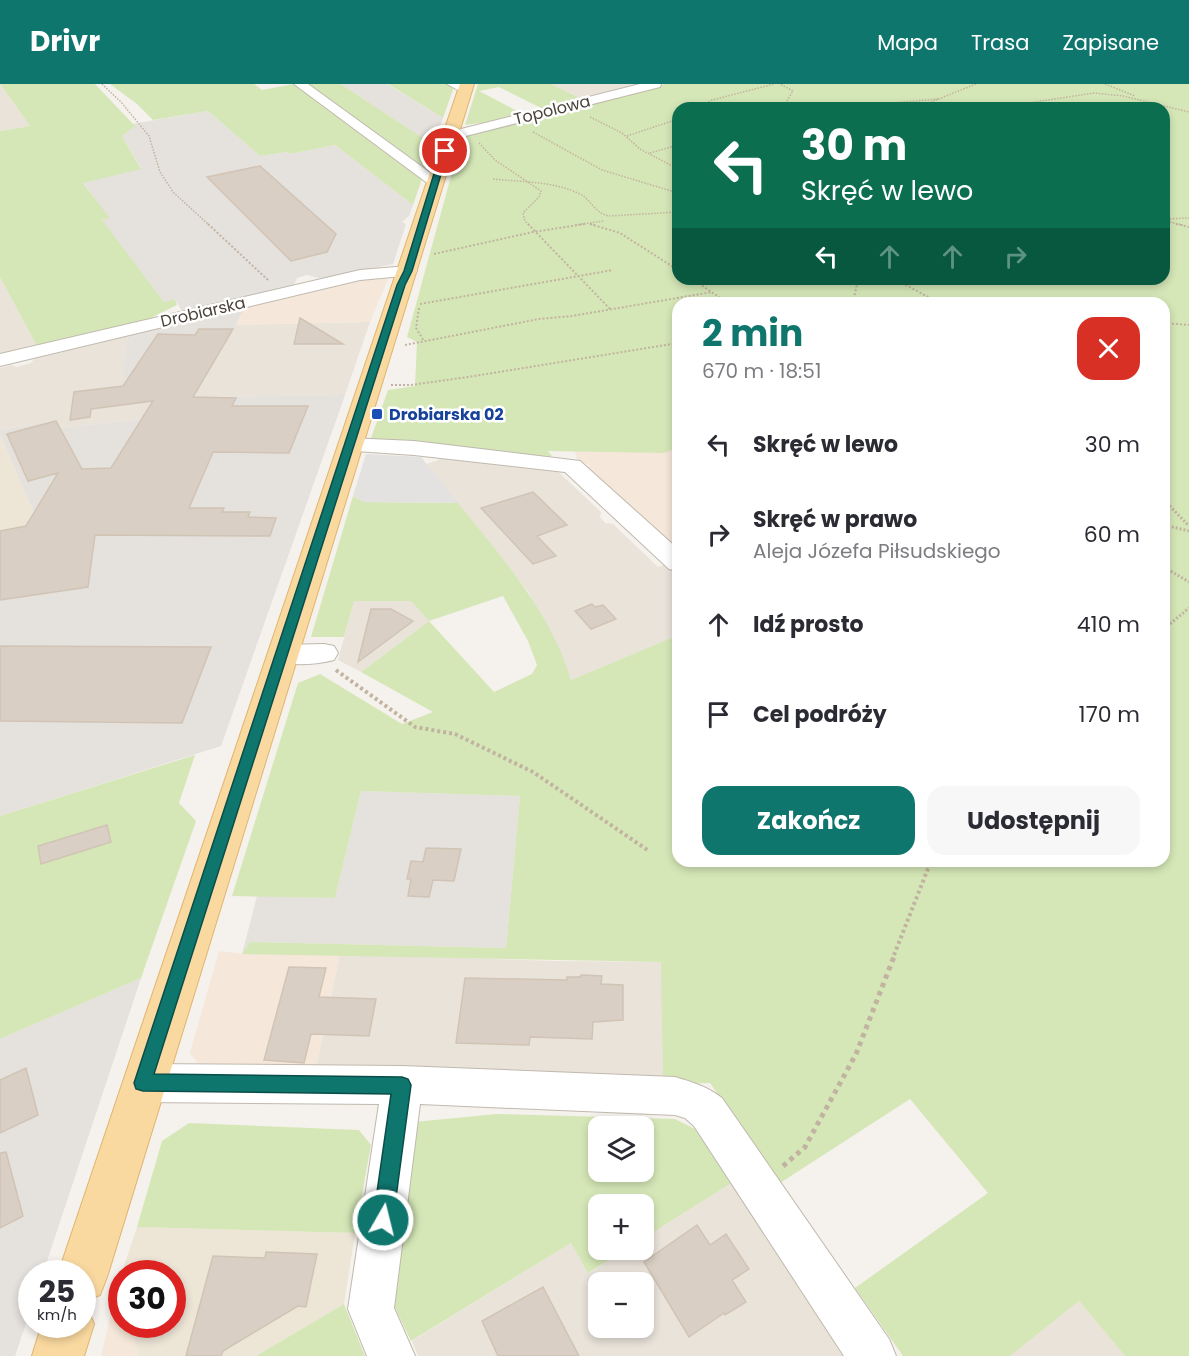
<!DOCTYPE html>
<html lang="pl">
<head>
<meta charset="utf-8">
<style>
  :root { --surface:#fff; --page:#f7f7f7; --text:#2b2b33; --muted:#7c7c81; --accent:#0f766e }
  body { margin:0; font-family:Poppins,sans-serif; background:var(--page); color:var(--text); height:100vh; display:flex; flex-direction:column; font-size:22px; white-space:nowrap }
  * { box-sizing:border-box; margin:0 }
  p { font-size:20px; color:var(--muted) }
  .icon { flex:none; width:33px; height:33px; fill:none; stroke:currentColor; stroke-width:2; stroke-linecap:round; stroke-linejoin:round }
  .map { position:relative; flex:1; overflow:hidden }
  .drawer { position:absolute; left:672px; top:213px; width:498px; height:570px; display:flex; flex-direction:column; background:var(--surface); border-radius:18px; box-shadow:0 3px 9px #0003 }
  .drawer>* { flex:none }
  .hud { position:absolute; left:672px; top:18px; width:498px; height:183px; border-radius:18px; box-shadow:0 3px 9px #0003; background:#0b6e4f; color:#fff; overflow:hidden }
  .controls { position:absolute; left:588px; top:1032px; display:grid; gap:12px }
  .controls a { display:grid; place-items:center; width:66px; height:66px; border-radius:12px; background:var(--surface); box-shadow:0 3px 9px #0003; font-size:30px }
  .speed { position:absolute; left:18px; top:1176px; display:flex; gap:12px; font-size:30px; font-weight:700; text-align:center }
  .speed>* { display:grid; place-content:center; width:78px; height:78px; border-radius:50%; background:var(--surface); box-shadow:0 3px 9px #0003; line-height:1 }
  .speed small { font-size:15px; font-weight:400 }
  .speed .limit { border:9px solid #d22; background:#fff; color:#111 }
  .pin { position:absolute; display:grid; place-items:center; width:51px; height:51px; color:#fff; margin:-26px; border:3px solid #fff; border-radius:50%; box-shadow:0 2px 6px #0007 }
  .me { position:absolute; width:66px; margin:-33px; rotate:8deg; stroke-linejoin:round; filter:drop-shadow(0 0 4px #0008) }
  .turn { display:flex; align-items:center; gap:21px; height:126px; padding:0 30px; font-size:27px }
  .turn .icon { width:78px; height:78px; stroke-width:2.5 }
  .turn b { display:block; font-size:42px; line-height:51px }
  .lanes { display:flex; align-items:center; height:57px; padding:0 30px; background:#0003; justify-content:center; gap:30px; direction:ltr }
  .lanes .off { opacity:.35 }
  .round { display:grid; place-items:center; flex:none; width:63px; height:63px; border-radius:18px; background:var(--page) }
  .summary { display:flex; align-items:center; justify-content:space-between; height:102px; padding:0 30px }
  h1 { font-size:36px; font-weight:700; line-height:45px; color:var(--accent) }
  .cta { display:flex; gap:12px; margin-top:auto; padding:12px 30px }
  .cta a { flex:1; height:69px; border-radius:18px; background:var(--accent); color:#fff; font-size:24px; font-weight:700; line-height:69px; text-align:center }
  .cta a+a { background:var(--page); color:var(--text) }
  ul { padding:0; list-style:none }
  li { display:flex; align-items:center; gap:18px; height:90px; padding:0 30px }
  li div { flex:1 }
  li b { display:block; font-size:22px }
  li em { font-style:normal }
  header { display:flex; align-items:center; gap:36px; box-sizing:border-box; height:84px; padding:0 30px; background:var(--accent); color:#fff }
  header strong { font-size:28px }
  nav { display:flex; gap:33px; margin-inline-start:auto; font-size:21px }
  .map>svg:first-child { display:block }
</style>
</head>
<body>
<header>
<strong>Drivr</strong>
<nav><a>Mapa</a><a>Trasa</a><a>Zapisane</a></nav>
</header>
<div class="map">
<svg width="1189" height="1272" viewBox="0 0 1189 1272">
  <rect width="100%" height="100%" fill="#f5f1ec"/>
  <path fill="#e9e3da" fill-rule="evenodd" d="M551 0H639L580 14Z
    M0 1 2 3 30 42 0 47Z
    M0 193 38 264 0 273Z
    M370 238 345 311 194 313 235 241Z
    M128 252 122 291 159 308 142 335 52 345 50 337 0 346V284L11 281 17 283 31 279 34 275Z
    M441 369 551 381 601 428 600 433 605 439 613 440 658 483 668 479 678 488V551L571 596 529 509 426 380 439 376Z
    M354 517H411L429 537 361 588 338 576Z
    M340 870 555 877 662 878 663 1000 315 989Z
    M733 1098 852 1272H418L412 1257 571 1159 589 1189 626 1166H644V1154ZM598 1198H644V1244H598Z
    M1079 1217 1125 1272H1010Z"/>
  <path fill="#f5e7d9" d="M374 194 388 195 370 238 235 241 245 224Z
    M678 330V471L586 386 590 381 578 379 575 367H547Z
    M219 867 242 870H340L315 989 202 985 190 969Z
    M118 1200 121 1211 122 1240 130 1241 139 1272H101Z"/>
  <path fill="#e5e1dd" d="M341 0H387L443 34 432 60Z
    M208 27 260 72 288 68 290 70 335 61 413 121 409 132 402 138 406 140 393 180 323 195 307 191 297 194 293 202 183 229 175 215 164 218 101 136 109 134 83 98 141 84 122 52 134 42 132 40Z
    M245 224 194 313 345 311 221 662 0 732V469L46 457 0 351V346L51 337 52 345 142 335 159 308H149L122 291 128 252Z
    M361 707 520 712 506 864 250 858 242 870 257 812 335 814Z
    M141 894 43 1189 32 1190 31 1224 15 1272H0V955Z"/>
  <path fill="#ede5d6" d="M0 351 46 457 0 469Z
    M137 1143 355 1149 344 1220 256 1272H139L130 1241 172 1240V1190H122L121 1211 118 1200Z"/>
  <path fill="#d5e7b7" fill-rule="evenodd" d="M0 0H95L135 42 122 52 141 85 83 99 110 134 102 136 164 218 175 215 177 221 134 242 38 264 0 193V47L30 42Z
    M110 0H254L262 6 294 0 423 92 413 121 335 61 290 70 288 68 260 72 208 27 153 36 137 20Z
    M302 0H341L432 60 425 89Z
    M388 0H449L454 3 443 34Z
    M478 0H551L580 14 541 24 499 3 479 7 521 29 495 37 465 41Z
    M665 0H1189V1272H1125L1079 1217 1010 1272H903L855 1204 988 1109 910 1015 780 1099 710 999 663 1000 661 878 242 870 250 858 506 864 520 712 361 707 335 814 232 812 298 599 320 590 402 640 433 628 361 588 429 537 411 517H354L344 553H311L353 412 365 418 458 419C502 474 550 527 571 596L678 551V777H1164V219H678V364L663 369 548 367 552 372 542 373 370 357 388 306 415 302 417 258 407 253 462 52ZM678 24H1164V195H678ZM503 512 528 557 537 581 532 590 494 608 429 537Z
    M195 671 179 719 196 737 141 894 0 955V732Z
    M497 1030 675 1035 699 1047 733 1098 644 1154V1120H598V1166H626L588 1189 571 1159 411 1257 389 1211 414 1038ZM598 1042H644V1088H598Z
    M189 1039 359 1046 371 1061 355 1149 137 1143 162 1057Z
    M344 1220 365 1272H256Z"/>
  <path fill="#e4e2e0" d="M366 370 421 373 458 419 364 418 353 412Z"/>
  <path fill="#d9cfc4" stroke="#d1c4b5" stroke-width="1.5" d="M260 82 336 150 327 168 291 177 207 93Z
    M300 234 343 260H294Z
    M199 245H233L193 313 236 314 232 322H308L289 369 213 368 189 424H224L222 428H250L248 433 276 434 270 452 95 451 88 503 0 516V447L26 442 58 389 28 397 7 350 56 337 82 385 111 384 153 317 91 325 90 333 70 336 74 308 123 302 158 250 195 251Z
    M533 408 567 441 537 452 556 472 533 480 481 424Z
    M592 520 595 523 603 521 616 535 591 545 575 527Z
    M371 525H391L413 537 358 578Z
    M0 562 211 563 182 639 0 637Z
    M107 741 111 758 41 780 38 762Z
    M426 764 461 765 454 797 433 796 429 813 408 812 411 795H407L411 777 423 778Z
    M289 883 326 884 319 913 376 915 369 952 311 950 304 979 264 976Z
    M581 891 602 892 601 900 623 901V936L593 938 592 955 530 953 529 961 456 959 465 894 567 896V893H581Z
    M26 984 38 1031 0 1049V996Z
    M6 1068 23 1132 0 1144V1069Z
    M697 1141 710 1161 726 1150 749 1185 732 1196 746 1218 725 1231 724 1229 689 1253 644 1178Z
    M266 1168 317 1170 306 1223 298 1222 223 1267 221 1272H186L213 1172 265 1174Z
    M543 1203 579 1272H498L482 1237Z"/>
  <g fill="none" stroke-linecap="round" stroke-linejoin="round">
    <g stroke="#c0b9ae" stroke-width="2">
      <path id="minor" d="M294 0H308L443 98 435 103 430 101Z
        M447 0H463L471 6 465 10Z
        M640 0H661L660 3 450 56 443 52 445 49Z
        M408 182 414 183 417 187 414 191 360 196 0 282V270L360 186Z
        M349 354 414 357 580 377 678 465V487L669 485 565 388 414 371 341 366 338 361 341 356Z
        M324 560 334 562 338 569 334 576C315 581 291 582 272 577L268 570 272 563 282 561Z
        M143 980 402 982 675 993C692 998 708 1003 722 1014L889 1255 896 1272H844L694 1042 685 1034 675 1031 420 1020 394 1224 415 1272H367L348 1225 379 1020 143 1018 129 1012 123 999 129 986Z"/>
    </g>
    <g stroke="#dfb570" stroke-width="2">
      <path id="major" d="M460 0H474L107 1193 100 1211 82 1218V1190H58Z
        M82 1220 86 1222 94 1240 84 1272H32L42 1240H82Z"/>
    </g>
    <path stroke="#c2b3a0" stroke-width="1.5" stroke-dasharray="1.5 1.5" stroke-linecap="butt" d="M102 0 121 18 149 52 160 88 173 108 209 141
      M1105 0 1135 12
      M698 24 712 16 774 0
      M771 24 785 20 793 7 780 0
      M832 24 938 15
      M916 24 976 0
      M995 24 1094 9 1123 12 1189 28
      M590 33 622 49 640 65 678 85
      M533 48 602 86 678 109
      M627 52 678 35
      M479 59 495 76 541 107 539 113 523 129 525 137 529 141
      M650 69 678 61
      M493 95C522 98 553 97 580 110 592 116 594 129 609 132L678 128
      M1164 135 1189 134
      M1164 137 1183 141
      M590 140 595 141
      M575 141 604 137"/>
    <path stroke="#c2b3a0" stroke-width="2" stroke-dasharray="2 2" stroke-linecap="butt" d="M208 140 268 196
      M528 140 610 225
      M590 140 620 149 678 186
      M1176 140 1189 143
      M434 170 533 148 585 140
      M692 195 728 219
      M895 195 939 219
      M853 219 858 195
      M420 220 613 186
      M419 224 416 244 424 257
      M1164 239 1189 241
      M405 261 539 235 572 232 712 208
      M391 301H411L468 293 678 259"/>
    <path stroke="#c2b3a0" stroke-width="3" stroke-dasharray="2 2" stroke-linecap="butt" d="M1164 416 1189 442
      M1164 441 1189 447
      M1164 483 1189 498
      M1164 545 1189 524"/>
    <path stroke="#c2b3a0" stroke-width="4" stroke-dasharray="3 3" stroke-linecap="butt" d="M336 586 415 643 455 650 533 688 649 767
      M894 871 931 777"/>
    <path stroke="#c2b3a0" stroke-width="5" stroke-dasharray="4.5 4.5" stroke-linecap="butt" d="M783 1082 805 1063 856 970 895 870"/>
    <use href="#minor" fill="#fff" fill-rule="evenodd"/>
    <use href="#major" fill="#fad9a0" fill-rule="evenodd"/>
  </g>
  <path fill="#0f766e" stroke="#0a4d48" stroke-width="1.5" d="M445 65 448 67 412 187 405 201 154 990 402 993 408 995 411 1001 393 1136 390 1143 383 1146 376 1143 373 1136 391 1010 143 1007 136 1005 134 999 397 201 404 187 441 67Z"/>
  <rect fill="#1a4fb4" stroke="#fff" stroke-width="2" x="371" y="324" width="12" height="12" rx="3"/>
  <g text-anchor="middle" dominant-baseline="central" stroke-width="5" stroke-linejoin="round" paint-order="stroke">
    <g font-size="16" fill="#494239" stroke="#fff">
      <text transform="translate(552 26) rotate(-14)">Topolowa</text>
      <text transform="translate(203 228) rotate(-13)">Drobiarska</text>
    </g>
    <g font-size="16" font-weight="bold" fill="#164399" stroke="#fff" text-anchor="start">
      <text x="389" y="330">Drobiarska 02</text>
    </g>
  </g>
</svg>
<div class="controls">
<a><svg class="icon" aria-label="layers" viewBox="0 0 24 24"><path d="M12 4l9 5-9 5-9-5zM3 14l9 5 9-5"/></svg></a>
<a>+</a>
<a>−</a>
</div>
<div class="speed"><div>25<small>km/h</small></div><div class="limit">30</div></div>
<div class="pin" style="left:445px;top:67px;background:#d93025"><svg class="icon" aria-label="arrive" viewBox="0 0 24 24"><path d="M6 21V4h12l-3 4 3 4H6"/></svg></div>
<svg class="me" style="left:383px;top:1136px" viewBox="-20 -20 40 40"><circle r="17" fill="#0f766e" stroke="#fff" stroke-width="3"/><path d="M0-11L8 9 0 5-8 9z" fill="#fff"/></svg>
<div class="hud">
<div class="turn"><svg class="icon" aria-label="left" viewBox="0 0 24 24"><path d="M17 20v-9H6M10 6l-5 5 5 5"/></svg><div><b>30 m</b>Skręć w lewo</div></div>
<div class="lanes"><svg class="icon" aria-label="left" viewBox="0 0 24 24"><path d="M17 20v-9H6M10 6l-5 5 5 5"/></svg><svg class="icon off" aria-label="ahead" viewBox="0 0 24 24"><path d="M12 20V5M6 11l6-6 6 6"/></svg><svg class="icon off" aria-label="ahead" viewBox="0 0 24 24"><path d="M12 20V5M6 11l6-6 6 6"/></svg><svg class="icon off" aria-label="right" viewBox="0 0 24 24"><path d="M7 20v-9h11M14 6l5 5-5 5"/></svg></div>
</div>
<section class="drawer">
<div class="summary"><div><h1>2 min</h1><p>670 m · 18:51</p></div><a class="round" style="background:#d93025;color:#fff"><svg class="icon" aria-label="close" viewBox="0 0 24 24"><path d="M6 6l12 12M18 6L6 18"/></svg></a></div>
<ul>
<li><svg class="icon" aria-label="left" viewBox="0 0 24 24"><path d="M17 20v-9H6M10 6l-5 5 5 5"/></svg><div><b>Skręć w lewo</b></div><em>30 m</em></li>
<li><svg class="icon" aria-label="right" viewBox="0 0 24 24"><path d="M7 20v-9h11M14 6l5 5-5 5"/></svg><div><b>Skręć w prawo</b><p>Aleja Józefa Piłsudskiego</p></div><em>60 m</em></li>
<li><svg class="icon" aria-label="ahead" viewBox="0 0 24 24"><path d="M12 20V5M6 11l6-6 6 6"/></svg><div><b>Idź prosto</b></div><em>410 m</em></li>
<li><svg class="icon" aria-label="arrive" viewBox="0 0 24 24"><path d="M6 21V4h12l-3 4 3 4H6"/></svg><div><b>Cel podróży</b></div><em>170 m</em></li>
</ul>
<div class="cta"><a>Zakończ</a><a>Udostępnij</a></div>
</section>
</div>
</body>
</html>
